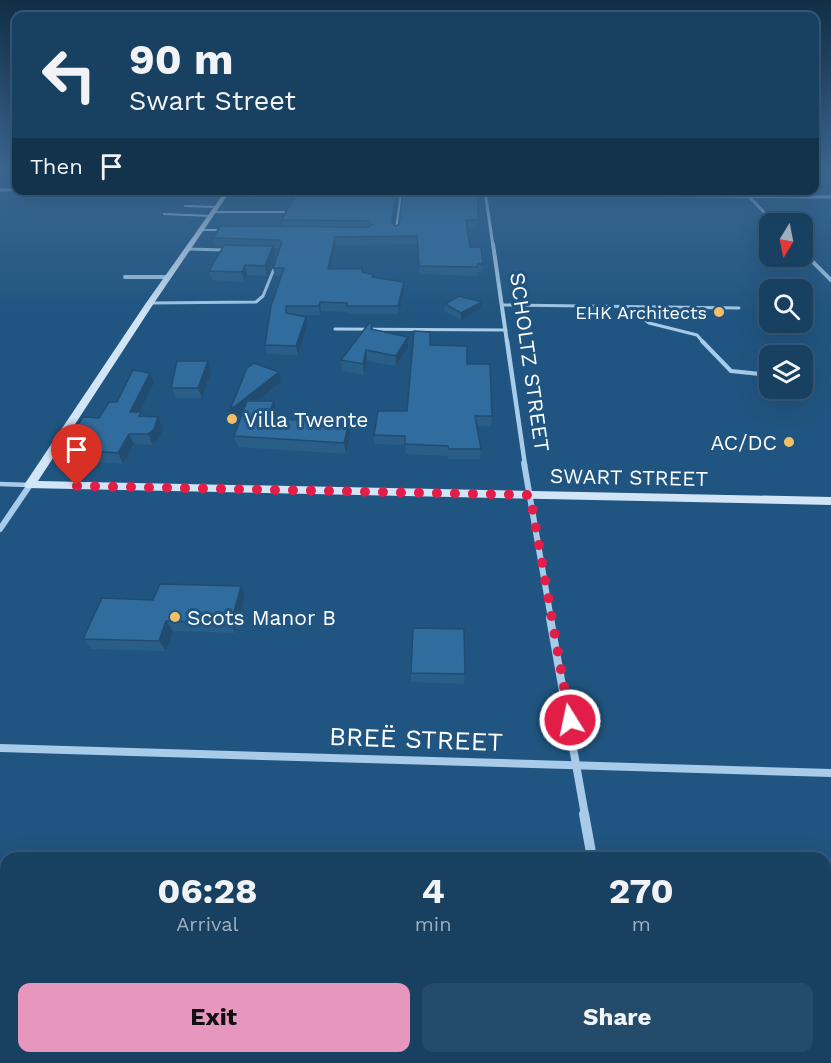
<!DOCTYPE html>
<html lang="en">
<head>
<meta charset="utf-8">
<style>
  :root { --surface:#184061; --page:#254b6a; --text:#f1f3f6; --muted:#9fafbd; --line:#365976; --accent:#e797bd }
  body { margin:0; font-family:"Work Sans",sans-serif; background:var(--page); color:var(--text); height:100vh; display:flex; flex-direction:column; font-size:22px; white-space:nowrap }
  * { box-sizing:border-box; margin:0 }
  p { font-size:20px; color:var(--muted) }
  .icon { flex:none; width:33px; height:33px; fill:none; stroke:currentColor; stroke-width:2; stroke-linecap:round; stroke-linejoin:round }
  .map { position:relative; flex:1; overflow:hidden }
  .sheet { position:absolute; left:0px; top:852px; width:831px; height:212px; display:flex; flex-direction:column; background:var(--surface); border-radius:18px 18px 0 0; box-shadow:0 6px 24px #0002,0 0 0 2px var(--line) }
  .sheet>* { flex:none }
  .guide { position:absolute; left:12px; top:12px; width:807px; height:183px; border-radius:12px; box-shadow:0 6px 24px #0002,0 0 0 2px var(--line); background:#184061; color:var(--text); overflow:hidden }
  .needle { width:39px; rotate:190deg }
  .controls { position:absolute; left:759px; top:213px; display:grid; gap:12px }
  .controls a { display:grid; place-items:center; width:54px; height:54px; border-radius:12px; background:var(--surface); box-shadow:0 6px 24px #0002,0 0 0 2px var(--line); font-size:30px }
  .pin { position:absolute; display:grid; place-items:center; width:51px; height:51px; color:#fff; margin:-62px -26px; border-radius:50% 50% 50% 0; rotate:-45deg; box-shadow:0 0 6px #0007 }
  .pin .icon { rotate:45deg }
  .me { position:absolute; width:66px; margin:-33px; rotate:350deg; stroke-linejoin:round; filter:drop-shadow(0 0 4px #0008) }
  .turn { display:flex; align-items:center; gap:21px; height:126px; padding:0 18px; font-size:27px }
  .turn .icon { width:78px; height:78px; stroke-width:2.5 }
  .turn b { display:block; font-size:42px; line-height:51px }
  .then { display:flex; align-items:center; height:57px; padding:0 18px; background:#0003; gap:12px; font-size:22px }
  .eta { display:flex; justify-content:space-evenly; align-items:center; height:102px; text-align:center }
  .eta b { font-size:36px; font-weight:700; line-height:42px }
  .primary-button { display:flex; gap:12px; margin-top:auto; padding:12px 18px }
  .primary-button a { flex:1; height:69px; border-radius:12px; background:var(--accent); color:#111; font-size:24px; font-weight:700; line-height:69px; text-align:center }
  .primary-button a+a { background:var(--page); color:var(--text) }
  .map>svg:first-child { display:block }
</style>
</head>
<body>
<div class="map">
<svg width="831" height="1063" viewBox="0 0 831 1063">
  <rect width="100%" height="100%" fill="#205581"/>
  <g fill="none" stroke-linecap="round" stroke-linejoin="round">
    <path stroke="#a7cbe8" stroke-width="2" d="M631 190 634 196
      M185 206 217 207
      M214 212H284
      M164 214 211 216
      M202 230H222
      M396 230 401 194"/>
    <path stroke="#a7cbe8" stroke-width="3" d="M188 249 225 250
      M150 303 256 302 263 296 276 264
      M502 305 739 308
      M628 307 649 323 697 335 703 342
      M335 329 506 330"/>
    <path stroke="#a7cbe8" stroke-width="4" d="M702 341 731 371 770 375"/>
    <path stroke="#a7cbe8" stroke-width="4.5" d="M0 484 30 485"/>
    <path stroke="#a7cbe8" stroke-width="3" d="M0 190H16
      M74 190 365 193
      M743 190 775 224
      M485 191 493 246
      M382 193 831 197"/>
    <path stroke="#a7cbe8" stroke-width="4" d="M493 244 507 342
      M802 251 831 280
      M125 277H168"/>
    <path stroke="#a7cbe8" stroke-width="4.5" d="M507 341 525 465"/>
    <path stroke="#a7cbe8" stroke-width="6" d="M524 463 551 619
      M0 529 30 485"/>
    <path stroke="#a7cbe8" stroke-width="8" d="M550 618 585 815
      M0 748 831 773"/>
    <path stroke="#a7cbe8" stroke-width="10" d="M584 814 592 858
      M623 1058 624 1063"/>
    <path fill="#d1e5f6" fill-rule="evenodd" d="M226 190H231L154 303 38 481 831 497V505L26 488 24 485 26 482 146 303Z"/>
  </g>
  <path fill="#295e88" d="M387 194H396L397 201 394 224 396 226 399 224 403 194 478 220 477 228H467L470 247 483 264 482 273 477 272V276L419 274 417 244 335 245 330 269 363 272 404 290 399 314H348L347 312 321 311 320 315H293L306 317 307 326 298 355 267 354 265 345 281 276H275L273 268 280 248H273L275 256 267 276 247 275 244 282 212 280 209 271 223 246H215L213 238 283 226 282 220Z
    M445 304 481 308 461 320 444 311Z
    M372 323 373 330 408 347 396 366 367 361 364 375 342 371 341 360Z
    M430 345 467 364 492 416 491 426H476L481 449 480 459H448V456L406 454 405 445 375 444 374 435 407 411Z
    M208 361 211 372 202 398H176L171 388Z
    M150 373 154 383 140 412 143 416 158 417 163 428 159 439 153 445 134 444 123 464 69 460 62 449 99 418Z
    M281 382 256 401 276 412 275 415 281 419 350 434 346 454 238 447 234 436 243 412 233 420 230 410Z
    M241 586 245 596 235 633 173 631 166 651 91 649 83 639 153 600Z
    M411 673 465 674 464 684 411 682Z
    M825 862H831V1063H796L795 1059 810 1060V1058H825Z
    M431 1058H462L487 1059 490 1061V1063H431Z"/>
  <path fill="#224c6f" d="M396 194 397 201 393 231 392 223Z
    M335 237V245L329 277 328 269Z
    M273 246 275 256 267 276 265 266Z
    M245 265 247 275 244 282 242 272Z
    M404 282V290L399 314 398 306Z
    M320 302 321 311 320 315 319 306Z
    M482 302 481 308 461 320V313Z
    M306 317 307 326 298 355 296 346Z
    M408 337V347L396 366V356Z
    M366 350 367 361 364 375 363 364Z
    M208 361 211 372 202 398 198 388Z
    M279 372 281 382 233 420 230 410Z
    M150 373 154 383 135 422 130 412Z
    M274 401 276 412 271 426 268 415Z
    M158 417 163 428 159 439 153 445 148 434Z
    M349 423 350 434 346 454 344 443Z
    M129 434 134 444 123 464 118 453Z
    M241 586 245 596 235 633 231 623Z
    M166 621 173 631 166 651 159 641Z
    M163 1058H172L171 1063H161Z"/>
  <path fill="#306d9e" stroke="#224c6f" stroke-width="1.5" d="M360 190H387V194H396L392 223 396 226 399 224 403 194H478V220H466L470 247H481L483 264H478L477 267 419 266 417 236 335 237 328 269H362V272L373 275 372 277 404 282 398 306H347V303L320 302 319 306H286V313L306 317 296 346 265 345 271 306 284 268H273L282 242 279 240 213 238 220 226 368 227 372 225 369 221 282 220 296 194 360 193Z
    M224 245 273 246 265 266 245 265 242 272 209 271Z
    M459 296 482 302 461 313 445 304Z
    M369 323H372L371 329 408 337 396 356 366 350 363 364 341 360Z
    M414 331 430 332V345L467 346V364H490L492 416H475L481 449H449L448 446 405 444V436L374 435 378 411H407Z
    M177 361H208L198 388H171Z
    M254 363 279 372 230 410 247 368Z
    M133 370 150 373 130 412H141L139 416 158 417 154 429 148 434H129L118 453 62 449 83 417 99 418 109 402H117Z
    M247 401H274L268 415H281L279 419 349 423 344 443 234 436Z
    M160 584 241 586 231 623 166 621 159 641 83 639 102 598 153 600Z
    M413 628 464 629 465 674 411 673Z
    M825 862H831V1061L825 1042V896L828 897 825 889Z
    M52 1058H163L161 1063H50Z
    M432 1058 490 1061V1063H432Z
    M815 1061 831 1062V1063H815Z"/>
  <linearGradient id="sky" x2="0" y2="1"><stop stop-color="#122f47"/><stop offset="0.53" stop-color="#3c6892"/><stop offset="1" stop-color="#3c6892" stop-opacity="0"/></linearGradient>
  <rect width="831" height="318" fill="url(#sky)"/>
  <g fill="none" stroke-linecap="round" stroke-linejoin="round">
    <path stroke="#e11d48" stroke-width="10" stroke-dasharray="0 18" d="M77 486 530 495 570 720"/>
  </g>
  <g fill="#f5be67" stroke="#205581" stroke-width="2">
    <circle cx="719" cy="312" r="6"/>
    <circle cx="232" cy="419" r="6"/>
    <circle cx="789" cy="442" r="6"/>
    <circle cx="175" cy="617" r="6"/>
  </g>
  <g text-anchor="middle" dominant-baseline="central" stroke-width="6" stroke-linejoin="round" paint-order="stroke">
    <g font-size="18" fill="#fff" stroke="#205581" text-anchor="end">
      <text x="707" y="312">EHK Architects</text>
    </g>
    <g font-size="21" fill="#fff" stroke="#205581">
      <text transform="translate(530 362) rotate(82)">SCHOLTZ STREET</text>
      <text transform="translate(629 477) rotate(1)">SWART STREET</text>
    </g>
    <g font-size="21" fill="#fff" stroke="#205581" text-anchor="start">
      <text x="244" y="419">Villa Twente</text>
      <text x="777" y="442" text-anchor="end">AC/DC</text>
      <text x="187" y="617">Scots Manor B</text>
    </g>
    <g font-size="26" fill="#fff" stroke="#205581">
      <text transform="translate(416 739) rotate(2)">BREË STREET</text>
    </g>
  </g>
</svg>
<div class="controls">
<a><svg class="needle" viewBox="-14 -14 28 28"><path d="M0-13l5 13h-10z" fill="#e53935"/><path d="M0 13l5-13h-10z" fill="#9fafbd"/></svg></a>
<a><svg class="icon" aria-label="search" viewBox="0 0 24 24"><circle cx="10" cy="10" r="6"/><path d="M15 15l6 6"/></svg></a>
<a><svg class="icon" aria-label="layers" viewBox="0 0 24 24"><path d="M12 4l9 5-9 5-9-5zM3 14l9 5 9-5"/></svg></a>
</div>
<div class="pin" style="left:77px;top:486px;background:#d93025"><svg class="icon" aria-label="arrive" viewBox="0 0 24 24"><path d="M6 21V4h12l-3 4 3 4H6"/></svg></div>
<svg class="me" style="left:570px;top:720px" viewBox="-20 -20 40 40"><circle r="17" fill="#e11d48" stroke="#fff" stroke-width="3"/><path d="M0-11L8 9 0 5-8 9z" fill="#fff"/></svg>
<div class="guide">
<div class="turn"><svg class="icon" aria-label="left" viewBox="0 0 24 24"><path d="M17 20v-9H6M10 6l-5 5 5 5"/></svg><div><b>90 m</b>Swart Street</div></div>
<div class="then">Then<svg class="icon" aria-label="arrive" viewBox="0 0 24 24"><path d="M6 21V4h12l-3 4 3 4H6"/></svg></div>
</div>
<section class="sheet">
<div class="eta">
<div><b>06:28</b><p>Arrival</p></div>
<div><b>4</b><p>min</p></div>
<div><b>270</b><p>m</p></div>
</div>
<div class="primary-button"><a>Exit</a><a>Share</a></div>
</section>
</div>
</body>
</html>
